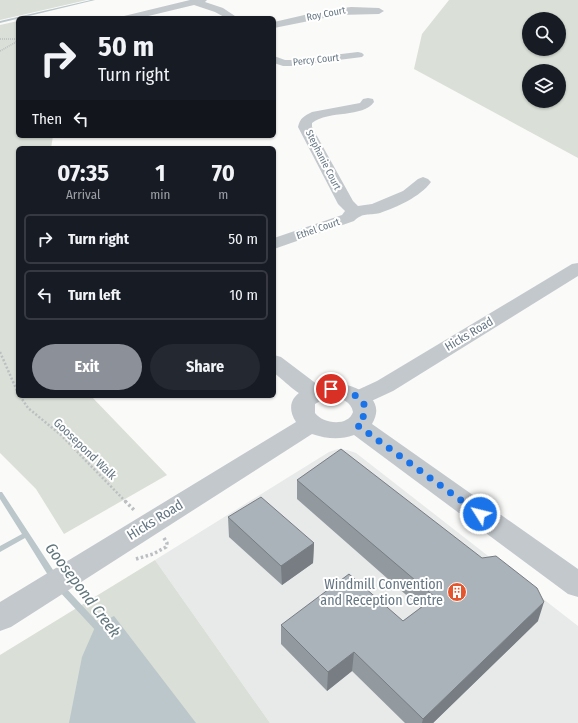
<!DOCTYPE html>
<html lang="en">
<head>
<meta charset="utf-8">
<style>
  :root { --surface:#171b24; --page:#242831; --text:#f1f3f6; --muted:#9ea1a6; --line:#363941; --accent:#8c9099 }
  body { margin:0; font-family:"Fira Sans Condensed",sans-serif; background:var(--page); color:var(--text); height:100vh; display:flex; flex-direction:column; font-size:15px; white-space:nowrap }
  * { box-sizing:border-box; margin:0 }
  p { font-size:13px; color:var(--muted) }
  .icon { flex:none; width:22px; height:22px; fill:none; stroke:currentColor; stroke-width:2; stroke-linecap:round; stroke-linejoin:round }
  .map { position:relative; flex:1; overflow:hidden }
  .side { position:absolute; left:16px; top:146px; width:260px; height:252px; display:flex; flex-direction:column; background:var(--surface); border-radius:6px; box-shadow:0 1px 3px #0004 }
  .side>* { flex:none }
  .top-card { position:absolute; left:16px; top:16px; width:260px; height:122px; border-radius:6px; box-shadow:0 1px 3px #0004; background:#171b24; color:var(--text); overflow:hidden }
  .tools { position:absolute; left:522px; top:12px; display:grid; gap:8px }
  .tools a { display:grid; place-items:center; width:44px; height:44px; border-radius:50%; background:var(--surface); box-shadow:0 1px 3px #0004; font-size:20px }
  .pin { position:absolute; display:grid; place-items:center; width:34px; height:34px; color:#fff; margin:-17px; border:2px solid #fff; border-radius:50%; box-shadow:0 1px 4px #0007 }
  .me { position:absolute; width:44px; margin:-22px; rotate:306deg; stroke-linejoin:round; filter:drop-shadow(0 0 3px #0008) }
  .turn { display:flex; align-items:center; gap:14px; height:84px; padding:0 16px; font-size:18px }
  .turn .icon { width:52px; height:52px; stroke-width:2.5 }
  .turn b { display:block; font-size:28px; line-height:34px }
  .then { display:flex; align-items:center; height:38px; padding:0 16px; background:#0003; gap:8px; font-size:15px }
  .eta { display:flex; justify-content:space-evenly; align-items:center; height:68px; text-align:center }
  .eta b { font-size:24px; font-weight:700; line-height:28px }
  .primary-button { display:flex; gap:8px; margin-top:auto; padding:8px 16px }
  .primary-button a { flex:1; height:46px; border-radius:24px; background:var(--accent); color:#fff; font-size:16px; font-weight:700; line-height:46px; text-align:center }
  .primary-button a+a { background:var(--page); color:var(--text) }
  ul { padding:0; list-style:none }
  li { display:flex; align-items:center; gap:12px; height:50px; margin:0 8px 6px; padding:0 8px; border:2px solid var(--line); border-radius:6px }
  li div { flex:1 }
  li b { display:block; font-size:15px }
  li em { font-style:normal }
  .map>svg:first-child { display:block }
</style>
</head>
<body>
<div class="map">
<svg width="578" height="723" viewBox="0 0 578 723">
  <rect width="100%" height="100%" fill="#fafaf8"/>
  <path fill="#e8e9e9" d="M338 449 347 450 356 453 578 626V723H270L155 560 329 452Z"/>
  <path fill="#dadfd7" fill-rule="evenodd" d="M0 0H87L0 20Z
    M449 0H578V158L414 69 422 34ZM529 19H559V49H529ZM529 71H559V101H529Z
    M18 21V136H53L51 148H18V396H91L167 475 64 534 36 489 0 453V25Z
    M155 560 270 723H0V655Z"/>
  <path fill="#bbc7cb" d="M114 616 196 723H69L82 657 96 625Z"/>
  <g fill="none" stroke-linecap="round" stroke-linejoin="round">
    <path fill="#bbc7cb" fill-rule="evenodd" d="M91 0H95L0 23V21Z
      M0 492H2L57 576 58 578 57 580 54 581 51 580 25 538 0 552V546L22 534 0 499Z
      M61 585 64 586 103 628 104 630 103 632 100 633 97 632 58 590 57 588 58 586Z"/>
    <path stroke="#bbbfc2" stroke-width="1.5" stroke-dasharray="1 1" stroke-linecap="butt" d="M0 39H18
      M0 51 18 41"/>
    <path stroke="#bbbfc2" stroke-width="2.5" stroke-dasharray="2 2" stroke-linecap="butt" d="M0 352 18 393
      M20 396 28 408 61 435 126 502"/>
    <path stroke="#bbbfc2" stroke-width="3.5" stroke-dasharray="2.5 2.5" stroke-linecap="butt" d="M125 501 134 510
      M136 559 153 554 166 547 167 543 164 538"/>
    <path fill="#c3c8cc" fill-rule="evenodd" d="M190 0H207L205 2 223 8 238 18H226L215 12 194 5 140 18H123L124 16Z
      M351 7 379 8 384 11 379 14 339 15 274 28V22L326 10Z
      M358 52 362 53 364 55 362 57 291 66H283L274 63V56L285 60H291Z
      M368 98 373 99 374 102C363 118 329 110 312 123V127L353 201 358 206 372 204 403 191 418 179 423 177 428 179 431 182C420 197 397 207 380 213 368 216 363 212 354 221L274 249V238L342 215 345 211 338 204 298 127C300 118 304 116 312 112L360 103 363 99Z
      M578 263V276L393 391 367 403 359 405 351 403 348 398 351 393 377 381 572 264Z
      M274 355 281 357 322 388 325 393 322 398C303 403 288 383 274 373Z"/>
    <path fill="#c3c8cc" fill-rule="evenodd" d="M331 381C351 385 389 395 372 424L578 569V597L568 594 354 435C340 440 327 439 312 434L11 627 0 631V602L296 422C279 395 310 385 331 381ZM331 397C341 398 351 401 353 412 348 427 323 424 315 413V404L326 398Z"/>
  </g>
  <path fill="#929a9f" d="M297 480 538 621 433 723H405L352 671 327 691 281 644V625L403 621 421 608 297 499Z
    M228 517 314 543 313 563 282 585 229 537Z"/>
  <path fill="#777d82" d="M314 543 313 563 282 585 281 566Z
    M544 602 538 621 433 723H422L423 719Z
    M354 652 352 671 327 691 328 672Z"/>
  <path fill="#aab3b9" stroke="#777d82" d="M341 449 482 558 496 556 537 588 544 602 423 719 354 652 328 672 281 625 349 574 403 621 435 597 297 480Z
    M261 497 314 543 281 566 228 517Z"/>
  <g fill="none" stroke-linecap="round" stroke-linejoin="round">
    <path stroke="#1a73e8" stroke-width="7" stroke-dasharray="0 12.6" d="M331 389C351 390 379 402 357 425L480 514"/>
  </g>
  <defs>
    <g id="building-disc" transform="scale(1)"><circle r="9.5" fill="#e4572e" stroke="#fff"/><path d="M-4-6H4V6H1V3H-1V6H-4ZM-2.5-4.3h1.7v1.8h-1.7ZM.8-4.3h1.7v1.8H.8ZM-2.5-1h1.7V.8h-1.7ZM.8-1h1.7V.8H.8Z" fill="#fff"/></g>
  </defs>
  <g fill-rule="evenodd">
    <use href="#building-disc" x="457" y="592"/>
  </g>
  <g text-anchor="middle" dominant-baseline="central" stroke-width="4" stroke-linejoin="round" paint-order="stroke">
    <g font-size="10" fill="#657683" stroke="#fff">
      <text transform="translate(326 14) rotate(-11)">Roy Court</text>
      <text transform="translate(316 60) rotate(-6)">Percy Court</text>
      <text transform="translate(323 160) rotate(63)">Stephanie Court</text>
      <text transform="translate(318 229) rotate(-19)">Ethel Court</text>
    </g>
    <g font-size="12" fill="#657683" stroke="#fff">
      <text transform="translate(469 334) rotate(-31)">Hicks Road</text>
      <text transform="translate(85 449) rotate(44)">Goosepond Walk</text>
    </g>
    <g font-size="14" fill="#657683" stroke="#fff">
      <text transform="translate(155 520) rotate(-32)">Hicks Road</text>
    </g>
    <g font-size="14" fill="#657683" stroke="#fff" text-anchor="end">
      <text x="443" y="584">Windmill Convention<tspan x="443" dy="16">and Reception Centre</tspan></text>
    </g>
    <g font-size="16" font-style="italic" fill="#60757c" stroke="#fff">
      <text transform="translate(83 590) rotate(53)">Goosepond Creek</text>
    </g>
  </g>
</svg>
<div class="tools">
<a><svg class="icon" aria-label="search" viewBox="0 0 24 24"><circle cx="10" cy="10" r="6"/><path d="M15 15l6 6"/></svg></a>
<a><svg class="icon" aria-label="layers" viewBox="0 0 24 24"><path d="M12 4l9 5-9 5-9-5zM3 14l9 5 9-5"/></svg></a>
</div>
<div class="pin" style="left:331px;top:389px;background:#d93025"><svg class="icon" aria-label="arrive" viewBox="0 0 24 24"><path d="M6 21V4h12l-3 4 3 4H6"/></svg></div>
<svg class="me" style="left:480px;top:514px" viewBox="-20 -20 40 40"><circle r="17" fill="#1a73e8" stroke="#fff" stroke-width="3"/><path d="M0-11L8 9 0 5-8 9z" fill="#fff"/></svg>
<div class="top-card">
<div class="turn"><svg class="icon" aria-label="right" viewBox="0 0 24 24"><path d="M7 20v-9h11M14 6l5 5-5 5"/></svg><div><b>50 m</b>Turn right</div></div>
<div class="then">Then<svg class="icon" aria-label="left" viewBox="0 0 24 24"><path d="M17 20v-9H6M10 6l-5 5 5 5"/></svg></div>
</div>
<section class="side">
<div class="eta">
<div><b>07:35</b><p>Arrival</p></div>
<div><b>1</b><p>min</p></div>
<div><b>70</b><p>m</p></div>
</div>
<ul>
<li><svg class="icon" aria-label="right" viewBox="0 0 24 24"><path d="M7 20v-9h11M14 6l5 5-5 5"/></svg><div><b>Turn right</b></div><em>50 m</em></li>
<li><svg class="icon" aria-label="left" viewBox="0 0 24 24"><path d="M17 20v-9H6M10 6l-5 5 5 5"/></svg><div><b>Turn left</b></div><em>10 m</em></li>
</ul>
<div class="primary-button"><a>Exit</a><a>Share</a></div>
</section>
</div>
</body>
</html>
